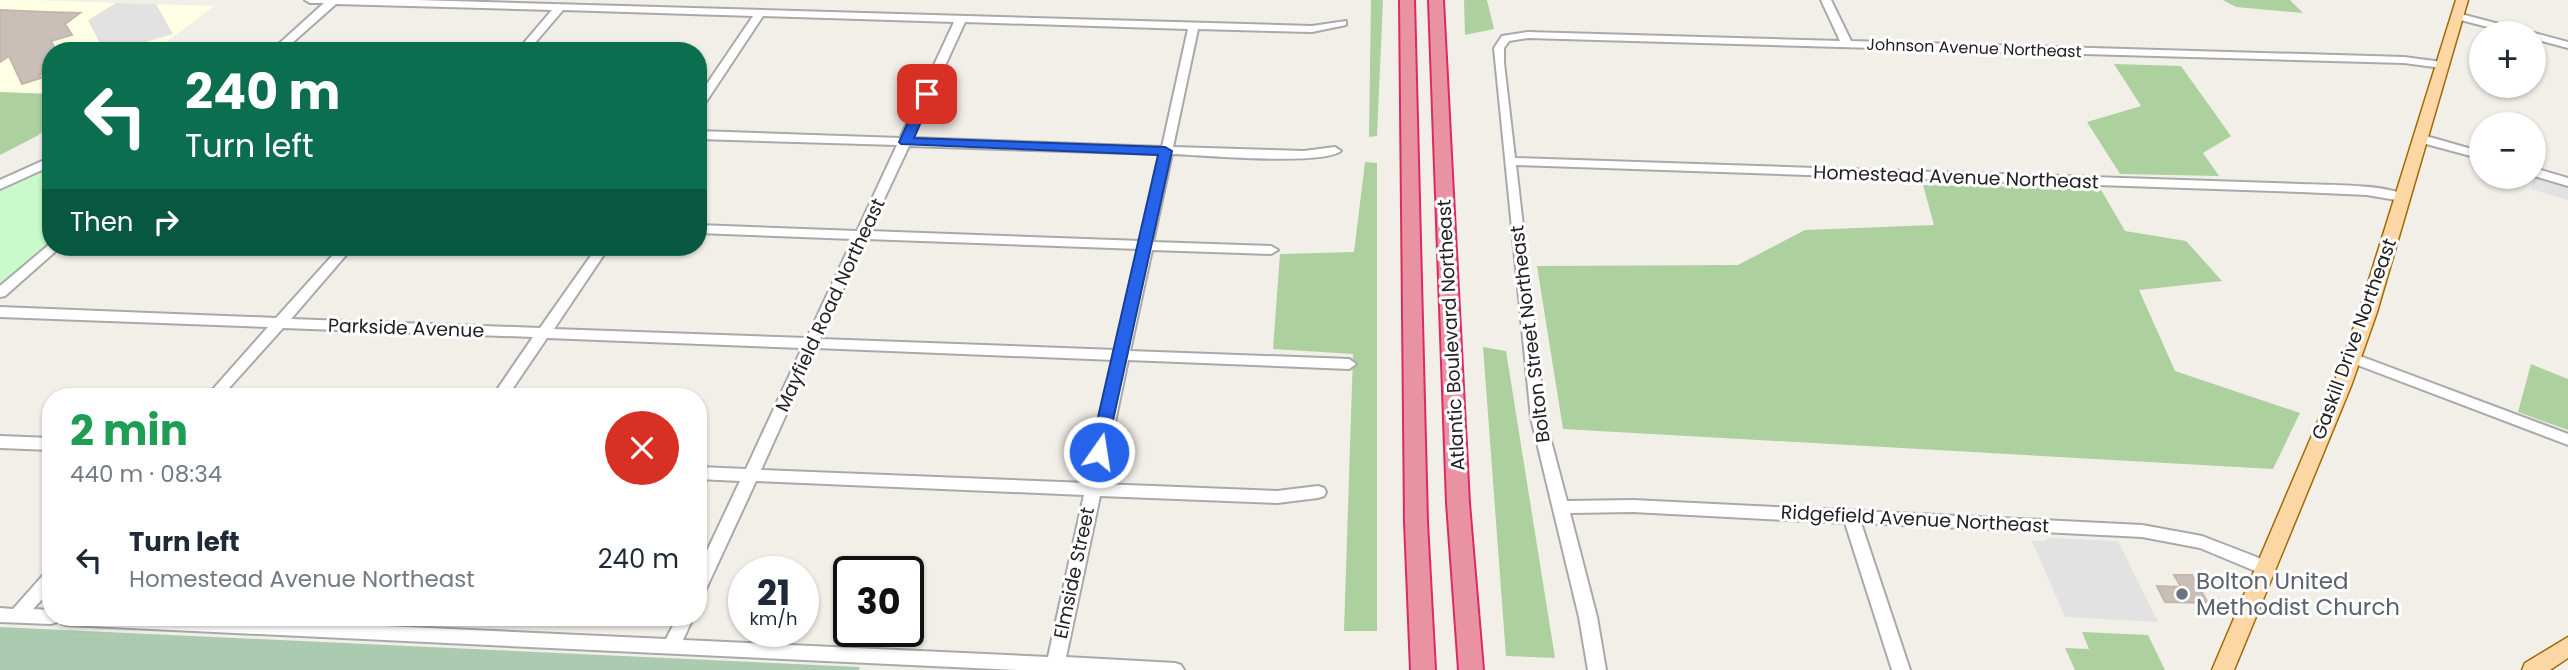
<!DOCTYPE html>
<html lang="en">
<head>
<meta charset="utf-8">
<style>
  :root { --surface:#fff; --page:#f6f6f7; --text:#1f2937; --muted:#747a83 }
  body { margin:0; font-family:Poppins,sans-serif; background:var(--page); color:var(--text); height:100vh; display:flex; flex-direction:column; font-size:26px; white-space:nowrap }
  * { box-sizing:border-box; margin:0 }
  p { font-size:23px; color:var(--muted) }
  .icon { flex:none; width:38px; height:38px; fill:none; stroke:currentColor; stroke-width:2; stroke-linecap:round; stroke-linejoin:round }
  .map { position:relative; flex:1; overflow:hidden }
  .sheet { position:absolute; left:42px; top:388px; width:665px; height:238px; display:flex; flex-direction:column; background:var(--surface); border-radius:28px; box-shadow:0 2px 5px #0004 }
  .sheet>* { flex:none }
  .banner { position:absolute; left:42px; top:42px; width:665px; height:214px; border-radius:28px; box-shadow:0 2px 5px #0004; background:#0b6e4f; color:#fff; overflow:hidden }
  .tools { position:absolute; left:2469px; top:21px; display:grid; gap:14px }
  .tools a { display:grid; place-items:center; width:77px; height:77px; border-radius:50%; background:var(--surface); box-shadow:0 2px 5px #0004; font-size:35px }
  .speed { position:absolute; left:728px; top:556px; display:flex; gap:14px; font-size:35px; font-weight:700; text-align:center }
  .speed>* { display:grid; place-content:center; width:91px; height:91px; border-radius:50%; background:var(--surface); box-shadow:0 2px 5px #0004; line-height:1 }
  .speed small { font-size:18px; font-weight:400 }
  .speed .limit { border:4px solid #111; border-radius:10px; background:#fff; color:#111 }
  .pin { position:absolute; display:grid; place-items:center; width:60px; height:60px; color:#fff; margin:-30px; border-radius:14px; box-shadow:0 4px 10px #0006 }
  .me { position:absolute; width:77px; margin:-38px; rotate:13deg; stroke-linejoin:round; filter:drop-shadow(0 0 5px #0008) }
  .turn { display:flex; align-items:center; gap:24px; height:147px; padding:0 28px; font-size:32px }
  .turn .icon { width:91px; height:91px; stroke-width:2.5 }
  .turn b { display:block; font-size:49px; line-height:60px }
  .then { display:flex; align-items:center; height:66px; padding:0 28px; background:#0003; gap:14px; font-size:26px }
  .round { display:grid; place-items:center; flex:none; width:74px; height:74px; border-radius:37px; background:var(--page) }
  .head { display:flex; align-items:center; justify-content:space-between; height:119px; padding:0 28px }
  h1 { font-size:42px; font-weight:700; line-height:52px; color:#1e9e55 }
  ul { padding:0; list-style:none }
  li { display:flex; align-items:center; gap:21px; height:105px; padding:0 28px }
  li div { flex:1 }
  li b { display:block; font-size:26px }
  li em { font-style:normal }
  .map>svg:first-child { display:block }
</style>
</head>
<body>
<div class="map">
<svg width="2568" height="670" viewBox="0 0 2568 670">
  <rect width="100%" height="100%" fill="#f2efe9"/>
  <path fill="#ffffe5" d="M0 0H31L214 6 154 51H51V94L0 92Z"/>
  <path fill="#add19e" d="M1371 0H1383L1377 136 1369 137Z
    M1464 0H1487L1494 29 1465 35Z
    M2223 0H2290L2303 13 2236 7Z
    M2114 64 2181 66 2231 136 2203 153 2219 176 2120 174 2087 122 2141 106Z
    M0 92 51 94V125L37 136 0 155Z
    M1365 162 1377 163V631H1344L1353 354 1273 349 1280 254 1354 252Z
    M1923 185 2100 188 2125 231 2186 241 2222 281 2139 290 2175 371 2300 413 2273 469 1563 429 1537 266 1738 265 1805 230 1934 225Z
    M1483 347 1506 351 1555 658 1506 656Z
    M2531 364 2568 379V430L2518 412Z
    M2082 632 2148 635 2165 670H2075L2065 648 2089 649Z"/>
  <path fill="#aacbaf" d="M0 627 860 667 859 670H0Z"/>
  <path fill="#c8facc" d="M51 164V242L0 286V187Z"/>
  <path fill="#e2e2e2" d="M116 3 156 4 173 34 115 51H104L88 20Z
    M2534 175 2568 185V200L2531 189Z
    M2049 538 2118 541 2158 622 2065 617 2032 541H2045Z"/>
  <path fill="#c7bfb8" stroke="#c4b6ab" stroke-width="2" d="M0 10 47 12 80 13 65 24 72 35 51 41 56 51H51V71L39 75 41 78 22 84 9 56 0 62Z
    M2174 575H2192L2208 603 2165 602 2157 586 2181 587Z"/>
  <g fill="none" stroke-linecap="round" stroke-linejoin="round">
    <g stroke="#a9a9a9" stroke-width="4">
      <path id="minor" d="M305 0H417L1312 26 1346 21V25L1312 32 1198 29 1173 147 1304 151 1335 147 1341 151C1321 166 1203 155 1172 154L1153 242 1271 246 1278 250 1271 254 1152 250 1130 351 1349 359 1356 364 1349 369 1128 360 1102 484 1277 491 1318 486 1324 488 1326 492 1324 496 1318 498 1277 503 1100 496 1066 657 1175 663 1181 665 1184 670H1017L67 625 61 623 59 619 57 622 51 624 0 622V608L13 609 45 573 51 571V590L33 609 51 610V618H212L666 639 677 618H693L683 640 1048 657 1084 495 756 481 706 589 704 594 698 596V570L740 481 698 479V467L746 469 802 348 547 338 507 397H492L533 337 283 328 221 397H206L268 327 0 317V307L276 318 340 247H353L291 319 540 328 597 247H609L554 329 807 338 853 239 698 233V225L857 231 897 145 698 139V131L900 138 954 22 763 16 702 108 698 109V97L753 16 563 10 528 51H517L552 10 336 4 283 51H271L324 3H310ZM965 22 1188 29 1162 147 912 138ZM909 146 1160 154 1141 241 869 231ZM866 239 1139 249 1116 350 820 339ZM816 348 1114 360 1087 483 761 470Z
        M1821 0H1831L1851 41 2404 57 2442 62 2448 65 2442 68 2404 63 1528 38 1509 41 1504 48V63L1515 158 2301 184C2325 185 2391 184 2408 197L2402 201 2367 195 2301 192 1516 165 1545 418 1567 501 1633 500 2142 525 2202 536 2272 563 2274 568 2272 573 2266 575 2260 573 2200 548 2142 537 1861 523 1910 670H1892L1845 523 1633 512 1570 513 1597 617 1606 670H1588L1579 617 1531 418 1494 48 1502 36 1528 32 1840 41Z
        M2457 13 2526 31 2527 33H2511L2453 18V14Z
        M2532 33H2534L2568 42V48L2534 39V33Z
        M2419 134 2482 152V159L2415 141V135Z
        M51 157V166L0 189V180Z
        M2534 168 2568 178V186L2534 176Z
        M51 243V247H58L57 250 5 296 0 297V286Z
        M2352 353 2568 434V445L2347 361 2345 358Z
        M0 436 51 438V450L0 448Z"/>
    </g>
    <g stroke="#a06b00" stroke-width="3">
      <path id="major" d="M2456 0H2468L2377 312 2351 386 2234 670H2212L2333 386 2359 312Z
        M2568 637V658L2550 670H2522L2525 663Z"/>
    </g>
    <g stroke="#dc2a67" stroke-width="4">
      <path id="highway" d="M1400 0H1414L1427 522 1435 670H1411L1405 522Z
        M1429 0H1443L1469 503 1483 670H1459L1447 503Z"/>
    </g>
    <use href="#minor" fill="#fff" fill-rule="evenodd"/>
    <use href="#major" fill="#fcd6a4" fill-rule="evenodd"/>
    <use href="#highway" fill="#e892a2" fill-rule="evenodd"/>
  </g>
  <path fill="#2563eb" stroke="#184099" stroke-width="2" d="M927 91 933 94 914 138 1165 147 1172 151 1105 457H1093L1090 452 1158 155 901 144 899 142 921 94Z"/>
  <circle fill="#6b7280" stroke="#fff" stroke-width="2.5" cx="2182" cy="594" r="7"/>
  <g text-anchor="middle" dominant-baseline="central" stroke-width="6" stroke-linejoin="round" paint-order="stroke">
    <g font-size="16" fill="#222" stroke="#fff">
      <text transform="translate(1974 48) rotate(2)">Johnson Avenue Northeast</text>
    </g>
    <g font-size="19" fill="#222" stroke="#fff">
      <text transform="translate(1956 177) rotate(2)">Homestead Avenue Northeast</text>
      <text transform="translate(830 305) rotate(-65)">Mayfield Road Northeast</text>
      <text transform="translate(406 328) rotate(2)">Parkside Avenue</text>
      <text transform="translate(1530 334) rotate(-97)">Bolton Street Northeast</text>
      <text transform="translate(1451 335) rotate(-93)">Atlantic Boulevard Northeast</text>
      <text transform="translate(2354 339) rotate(-70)">Gaskill Drive Northeast</text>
      <text transform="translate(1915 519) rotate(3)">Ridgefield Avenue Northeast</text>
      <text transform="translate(1074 573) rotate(-78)">Elmside Street</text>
    </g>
    <g font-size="23" fill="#5b616d" stroke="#fff" text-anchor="start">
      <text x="2196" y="581">Bolton United<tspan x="2196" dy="26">Methodist Church</tspan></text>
    </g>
  </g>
</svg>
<div class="tools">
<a>+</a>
<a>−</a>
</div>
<div class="speed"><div>21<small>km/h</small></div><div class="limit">30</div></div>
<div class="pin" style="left:927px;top:94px;background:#d93025"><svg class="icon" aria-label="arrive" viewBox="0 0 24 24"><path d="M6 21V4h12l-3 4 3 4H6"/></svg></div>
<svg class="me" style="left:1099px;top:452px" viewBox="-20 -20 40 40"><circle r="17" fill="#2563eb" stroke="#fff" stroke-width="3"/><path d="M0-11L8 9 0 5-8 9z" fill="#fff"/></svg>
<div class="banner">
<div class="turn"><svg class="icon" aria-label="left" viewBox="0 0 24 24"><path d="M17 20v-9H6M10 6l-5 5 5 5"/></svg><div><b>240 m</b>Turn left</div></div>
<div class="then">Then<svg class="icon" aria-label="right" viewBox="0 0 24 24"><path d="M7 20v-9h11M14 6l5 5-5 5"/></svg></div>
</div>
<section class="sheet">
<div class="head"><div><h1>2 min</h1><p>440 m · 08:34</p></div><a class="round" style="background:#d93025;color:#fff"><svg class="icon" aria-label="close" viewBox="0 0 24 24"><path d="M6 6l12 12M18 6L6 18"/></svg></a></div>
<ul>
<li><svg class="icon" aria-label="left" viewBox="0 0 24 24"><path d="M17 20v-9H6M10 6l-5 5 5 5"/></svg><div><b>Turn left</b><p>Homestead Avenue Northeast</p></div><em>240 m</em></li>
</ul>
</section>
</div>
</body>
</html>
